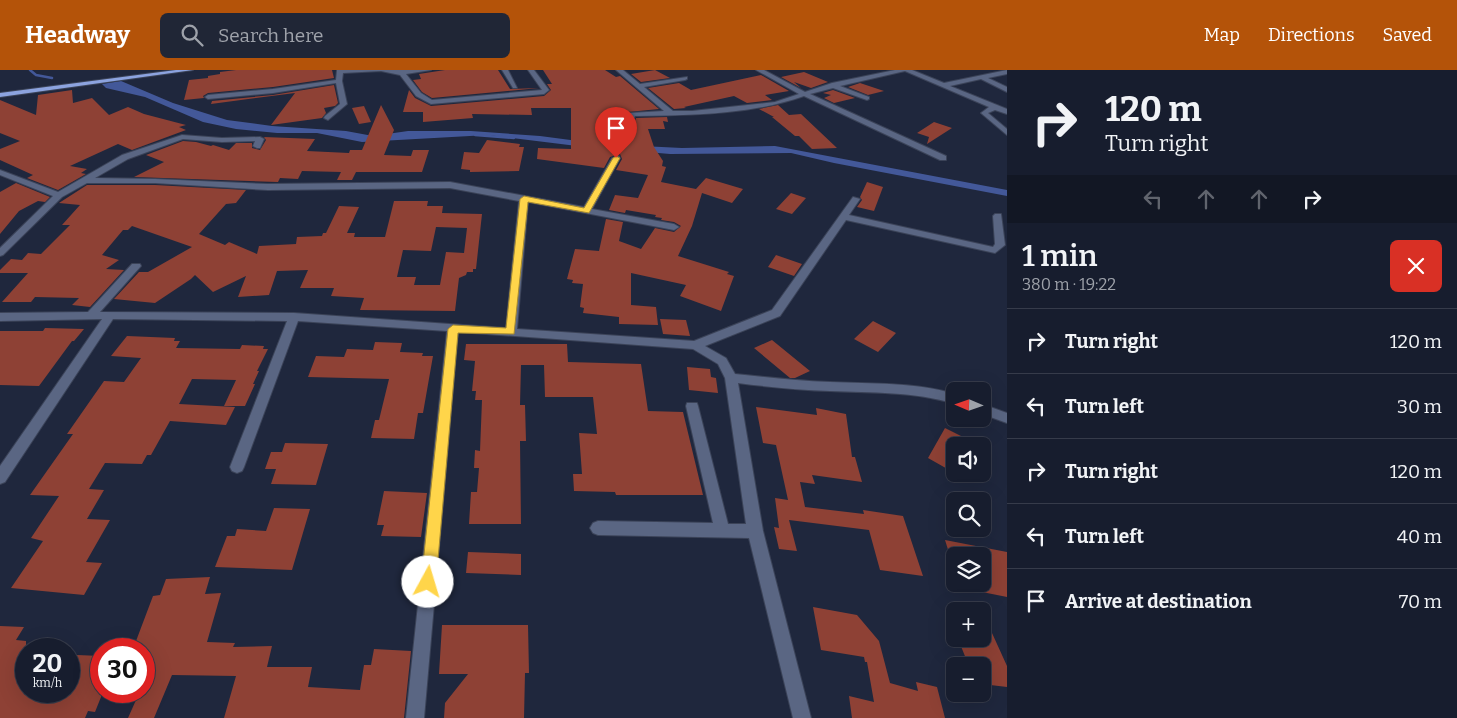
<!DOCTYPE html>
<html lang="en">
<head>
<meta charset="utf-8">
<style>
  :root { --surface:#171d2e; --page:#202636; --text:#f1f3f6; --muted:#9ea2aa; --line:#363b4a; --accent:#b45309 }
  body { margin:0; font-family:Bitter,serif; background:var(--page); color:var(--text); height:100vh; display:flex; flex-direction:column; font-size:19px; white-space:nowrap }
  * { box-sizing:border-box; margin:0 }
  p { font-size:16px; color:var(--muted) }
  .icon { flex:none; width:28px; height:28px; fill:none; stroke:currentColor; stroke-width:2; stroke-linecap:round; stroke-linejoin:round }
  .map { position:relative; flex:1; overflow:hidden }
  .panel { display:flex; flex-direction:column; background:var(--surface); width:450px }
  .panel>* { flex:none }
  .hud { background:#171d2e; color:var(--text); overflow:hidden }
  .needle { width:32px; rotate:272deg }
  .buttons { position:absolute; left:946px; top:312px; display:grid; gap:10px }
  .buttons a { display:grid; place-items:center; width:45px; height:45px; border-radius:8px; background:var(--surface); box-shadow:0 5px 20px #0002,0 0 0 1px var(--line); font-size:25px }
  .speed { position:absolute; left:15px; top:568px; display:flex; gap:10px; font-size:25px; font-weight:700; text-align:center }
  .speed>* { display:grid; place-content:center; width:65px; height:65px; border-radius:50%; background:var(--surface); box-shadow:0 5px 20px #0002,0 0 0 1px var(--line); line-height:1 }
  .speed small { font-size:12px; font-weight:400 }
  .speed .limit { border:8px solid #d22; background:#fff; color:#111 }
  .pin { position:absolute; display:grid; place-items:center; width:42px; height:42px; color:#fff; margin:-51px -21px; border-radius:50% 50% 50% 0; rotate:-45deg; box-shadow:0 0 5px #0007 }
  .pin .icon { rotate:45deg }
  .me { position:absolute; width:55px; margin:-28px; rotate:6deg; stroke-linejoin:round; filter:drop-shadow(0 0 4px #0008) }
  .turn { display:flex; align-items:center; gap:18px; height:105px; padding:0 15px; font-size:22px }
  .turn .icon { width:65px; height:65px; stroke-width:2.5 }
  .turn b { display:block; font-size:35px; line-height:42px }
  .lanes { display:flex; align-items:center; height:48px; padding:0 15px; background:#0003; justify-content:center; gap:25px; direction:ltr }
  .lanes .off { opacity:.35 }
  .round { display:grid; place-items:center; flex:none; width:52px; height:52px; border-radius:8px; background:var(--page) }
  .headline { display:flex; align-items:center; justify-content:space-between; height:85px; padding:0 15px }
  h1 { font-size:30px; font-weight:600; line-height:38px }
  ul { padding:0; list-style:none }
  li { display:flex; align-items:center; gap:15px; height:65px; padding:0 15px; border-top:1px solid var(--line) }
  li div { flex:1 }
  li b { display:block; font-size:19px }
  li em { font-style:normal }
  header { display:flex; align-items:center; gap:30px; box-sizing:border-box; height:70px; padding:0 25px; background:var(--accent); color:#fff }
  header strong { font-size:24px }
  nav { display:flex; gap:28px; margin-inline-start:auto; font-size:18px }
  .search { width:350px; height:45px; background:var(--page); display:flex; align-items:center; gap:12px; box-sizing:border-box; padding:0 18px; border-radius:8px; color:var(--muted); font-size:19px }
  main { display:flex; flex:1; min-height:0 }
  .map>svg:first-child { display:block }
</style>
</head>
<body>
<header>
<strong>Headway</strong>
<div class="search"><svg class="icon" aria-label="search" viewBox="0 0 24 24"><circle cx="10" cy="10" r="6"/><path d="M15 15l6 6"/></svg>Search here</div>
<nav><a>Map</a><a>Directions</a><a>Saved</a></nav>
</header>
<main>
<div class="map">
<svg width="1007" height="648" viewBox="0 0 1007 648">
  <rect width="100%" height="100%" fill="#1f273d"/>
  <path fill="#435899" d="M121 11 173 33 227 50 272 56 346 61 373 66 408 61H471L540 66 601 74 682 78 775 76 1007 120V126L834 93 791 83 670 84 577 76 488 65 362 72 317 63H277L236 59 203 52 145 27 106 18 102 14Z"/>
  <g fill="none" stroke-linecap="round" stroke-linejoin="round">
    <path stroke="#435899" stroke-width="2.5" d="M30 0 36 5 52 8
      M475 65 514 68"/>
  </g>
  <path fill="#8e4135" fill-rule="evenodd" d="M236 0H332L334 8 273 17 208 23 203 26 204 28 184 30 189 10 208 8V6L220 4V2Z
    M445 0H498L510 19 539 18 432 28 422 22 413 10 421 9 419 4Z
    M543 0H605L616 7 620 6 659 39 628 42 617 70 624 73 629 70 636 48 667 47 668 52 663 51 665 59H648L654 77 663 91 662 96 666 97 661 112 696 119 706 108 743 119 732 133 702 123 692 156 678 186 729 202 727 204 734 206 721 241 680 226 686 215 631 203V235L656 237 658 255 619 254V247L583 243 584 238 580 237 583 214 572 213 573 210 567 209 575 179 599 181 606 149 623 152 619 171 641 179 655 158 674 162 681 156 674 152 661 150 662 148 655 147 656 145 626 140 625 143 609 140 615 125 638 128 648 105 616 100 622 89 620 84 610 87 604 98 537 89 538 78 571 79V38H531L532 45 472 44 473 48 423 52V42H403L409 20 415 28 431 36 544 26 551 20 547 14H552Z
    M655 0 670 8 641 12 631 4Z
    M804 2 828 12 811 18 794 12 801 18 781 7Z
    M761 5 789 21 765 25 772 30 747 33 734 26 684 37 686 38 674 39 648 18 679 13 691 20Z
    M860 13 884 21 868 25 848 17Z
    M334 15 338 33 335 36 324 38 326 43 322 48 271 55 295 23 211 34 212 31 273 25Z
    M72 20 73 33 92 28 109 45 128 37 144 44 186 55 179 57 186 60 132 80 118 74 70 96 87 99 81 103 86 104 58 120 27 108 33 105 0 90V79L20 71 0 63V30L36 45 38 25Z
    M833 20 855 28 834 33 824 28 831 25 823 23Z
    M381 35 394 60 384 85 411 86 413 80H429L422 102H356L352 110H337L341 102 302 101 298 109 280 108 278 112 134 107 164 92 146 85 183 71 196 72 211 76 213 75 229 80 236 73H252V78L260 80 266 70 264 67 315 69 307 81 349 83 350 80H362Z
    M778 35 789 45 801 44 837 78 812 79 799 66H795L772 47H774L759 39Z
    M364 36 371 52 359 54 352 38Z
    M934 52 952 58 927 74 929 67 917 63Z
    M487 70 520 74 519 77H524L519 101 470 102V100L461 99 464 82 479 83Z
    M867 112 883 117 874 141 857 137 862 130 860 127Z
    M16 113 50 127 45 132 38 131 19 141 0 164V122Z
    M87 115H155L246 120 236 133 226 134 199 164 225 175 229 172 257 184 259 176 296 174 297 167 322 166 323 163H326L339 136 359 137 347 163H355L354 167H385L394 131H428L427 136H443L442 143 482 144 476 199H473V202H467L466 205 459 208 455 241 360 240 364 228 331 226 334 218H300L308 200 277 201 269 225 238 227 246 206 213 222 195 205 191 209 155 233 114 229 139 202H148L192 177 132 156 128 160H123L102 185 119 190 106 199 124 200 90 237 72 235 79 228 35 227 31 232H2L28 203H0V200L11 189 22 190 28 183 41 184 70 155H62L80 135 59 133ZM436 157 467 158 464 183 446 182 440 215H414L416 207H397L403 180 431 181Z
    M791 123 806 128 792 144 776 139Z
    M776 185 802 194 794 206 768 197Z
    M660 249 686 250 690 266 663 264Z
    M873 251 896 263 878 282 854 269Z
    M45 258 84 259 74 271H72L39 316 0 315V261H43Z
    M127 266 175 268 174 271H180L176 278 240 279 242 275 264 276 263 279H268L257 301H259L253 314H255L245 336H224L236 310 192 309 179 334 235 337 226 355 170 351 151 385H147L142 394 105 393 89 419 104 420 87 449 110 450 86 492 102 493 84 525 11 518 43 471 31 468 59 426 30 425 73 364H67L104 311 124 312 141 288 111 286Z
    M772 270 810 301 795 308H790L754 278Z
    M375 272 402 273 400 282 423 283 422 286H433L423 343H418L414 369 371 368 375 350H379L389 309 308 307 316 286 344 287 347 279 373 280Z
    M466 274H567L568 292 641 294 648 341 683 342 703 425H616L615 422 574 421 573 404H582L579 363 597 364 593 327H545L544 295H521L520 335H525L526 371H520L521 454H469L471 422H477L479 398H474L475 380 480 381 482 330H475L476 321H472L475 291 464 290Z
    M687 297 710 299 711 307 716 308 718 323 689 320Z
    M756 337 817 345 816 338 846 344 852 387H855L862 412 812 405 815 414 800 412 805 437 864 444 863 440 903 446 923 506 880 500 869 460 789 450 797 481 779 479 774 457 779 458 775 428 788 430 776 375 763 373Z
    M945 358 981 376H955V394L951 401 928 388Z
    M285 373 328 374 316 415 271 414 276 399H265L271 382H282Z
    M384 421 427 423 421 467 381 466 384 455H377Z
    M274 438 310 439 292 500 215 497 227 466H235L237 459 266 461Z
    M945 470 1007 482V527L982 522V486H950Z
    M468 482 521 484V505L466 503Z
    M210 507 205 524 221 523 207 572 235 573 233 577 272 576 267 597H312L308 617 360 620 364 595H371L374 579 411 581 404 648H224L236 606 172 605 154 648H128L140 621H144V579H133L153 526 160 525 166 509Z
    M813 537 857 545 879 571 890 613 918 621 916 612 937 617 945 648H852L849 626 874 632 867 592H865L864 587 821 580Z
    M982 541 1007 596V617L982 614V596H969L958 569H982Z
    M442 555H528L529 603H525L524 648H444L445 633 468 604H439Z
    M0 556 24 557 16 570 26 571V621H69V602L77 585 101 586V627L95 642 88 641 85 648H0Z"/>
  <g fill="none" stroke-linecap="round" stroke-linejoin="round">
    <g stroke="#3b4358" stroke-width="2">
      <path id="minor" d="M337 0H431L406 4 421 23 432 30 542 20 528 0H534L549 20 544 24 431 34 416 26 400 5 381 1 343 3 342 11 347 34 328 50 324 48 325 46 340 34 336 13 273 23 208 29 205 27 208 25 273 19 336 10Z
        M502 0H508L517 18H513Z
        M616 0H623L640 14 687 7V9L685 10 644 17 673 41H692L775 32 799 24 756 0H764L805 22 832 13 895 0H912L944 13 1007 0V4L988 8 1007 17V22L981 9 950 16 1007 39V44L995 40 988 43 1007 59V65L981 43 989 37 905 1 840 16 869 27V29L867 30 833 18 810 24 946 86V90H940L804 26C750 45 691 45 635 46L627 69 623 71 619 69 630 43 664 41Z
        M182 65 222 68 260 67 264 69 260 78H257L253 76 255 71 222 72 183 69 128 89 95 108 155 109 268 114 450 112 584 137 612 88 619 86 620 88 592 139 674 154 679 157 674 160 528 132 517 259 694 271 772 240 853 127 860 129 849 145 993 177 995 174 993 146 995 144H1001L1005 175 995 183 846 150 780 246 705 276 726 288 735 304C767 307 798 311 830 312 873 314 914 312 955 324V334C914 321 872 323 830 321 799 320 769 317 738 313L763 461 811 648H793L749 468 598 465 593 463 590 458 593 453 598 451 713 453 686 336 687 333H697L698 336 728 454H746L725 308 718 294 693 279 458 262 424 648H406L447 261 298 251 244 397 242 401 237 403 232 401 230 397 287 251 113 249 5 412 0 414V396L102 249 0 251V243L88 242 132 194H140L141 196 100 242 294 243 506 258 519 131 450 118 268 120 155 113H87L62 127 3 185 0 186V178L53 126 0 105V100L58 122 122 85Z
        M982 334 1007 343V353L982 344Z"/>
    </g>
    <g stroke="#3b4358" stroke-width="2">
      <path id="major" d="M176 0H193L0 27V23Z"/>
    </g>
    <use href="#minor" fill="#5a6683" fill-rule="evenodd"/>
    <use href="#major" fill="#8ca3df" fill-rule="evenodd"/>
  </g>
  <path fill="#ffd54a" stroke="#a68a30" d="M616 86 620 88 589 143 528 132 514 264 458 263 436 512 433 517 428 519 423 517 421 512 448 259 453 255 506 258 520 129 524 126 584 138 613 88Z"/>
</svg>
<div class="buttons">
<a><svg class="needle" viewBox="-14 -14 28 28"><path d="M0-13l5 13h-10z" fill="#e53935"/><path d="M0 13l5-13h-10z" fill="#9ea2aa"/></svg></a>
<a><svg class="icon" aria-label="sound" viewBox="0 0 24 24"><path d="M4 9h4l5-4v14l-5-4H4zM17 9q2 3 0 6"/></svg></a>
<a><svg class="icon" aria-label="search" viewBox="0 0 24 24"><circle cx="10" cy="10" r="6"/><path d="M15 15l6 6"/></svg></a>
<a><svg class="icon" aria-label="layers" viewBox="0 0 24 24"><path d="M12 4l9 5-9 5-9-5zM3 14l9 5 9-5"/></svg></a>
<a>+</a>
<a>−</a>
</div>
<div class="speed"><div>20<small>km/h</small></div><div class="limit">30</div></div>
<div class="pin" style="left:616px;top:88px;background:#d93025"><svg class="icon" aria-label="arrive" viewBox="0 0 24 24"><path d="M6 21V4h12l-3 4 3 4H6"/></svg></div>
<svg class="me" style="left:428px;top:512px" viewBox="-20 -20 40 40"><circle r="19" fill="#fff"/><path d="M0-13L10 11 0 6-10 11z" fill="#ffd54a"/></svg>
</div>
<section class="panel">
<div class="hud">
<div class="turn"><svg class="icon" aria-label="right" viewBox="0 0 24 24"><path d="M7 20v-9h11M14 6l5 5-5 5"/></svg><div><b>120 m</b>Turn right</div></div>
<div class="lanes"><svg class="icon off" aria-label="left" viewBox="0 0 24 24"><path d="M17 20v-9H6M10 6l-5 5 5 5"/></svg><svg class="icon off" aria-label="ahead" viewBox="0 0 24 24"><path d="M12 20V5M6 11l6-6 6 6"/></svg><svg class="icon off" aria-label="ahead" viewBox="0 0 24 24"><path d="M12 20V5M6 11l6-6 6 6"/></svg><svg class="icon" aria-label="right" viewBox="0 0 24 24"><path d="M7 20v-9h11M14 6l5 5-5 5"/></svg></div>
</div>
<div class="headline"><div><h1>1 min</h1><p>380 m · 19:22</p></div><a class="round" style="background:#d93025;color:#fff"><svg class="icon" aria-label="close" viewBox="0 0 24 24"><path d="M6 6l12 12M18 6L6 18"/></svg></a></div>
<ul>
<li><svg class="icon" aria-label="right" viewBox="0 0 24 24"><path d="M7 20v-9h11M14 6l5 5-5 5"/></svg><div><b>Turn right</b></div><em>120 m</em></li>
<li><svg class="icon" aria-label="left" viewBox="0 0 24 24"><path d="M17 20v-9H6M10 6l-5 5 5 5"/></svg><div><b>Turn left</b></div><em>30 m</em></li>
<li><svg class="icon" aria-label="right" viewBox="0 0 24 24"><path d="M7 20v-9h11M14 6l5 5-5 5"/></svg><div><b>Turn right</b></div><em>120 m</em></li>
<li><svg class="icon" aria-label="left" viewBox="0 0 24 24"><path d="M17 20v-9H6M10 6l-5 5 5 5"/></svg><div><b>Turn left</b></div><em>40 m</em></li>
<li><svg class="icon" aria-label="arrive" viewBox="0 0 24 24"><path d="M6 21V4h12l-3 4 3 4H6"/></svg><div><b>Arrive at destination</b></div><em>70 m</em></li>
</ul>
</section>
</main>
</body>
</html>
